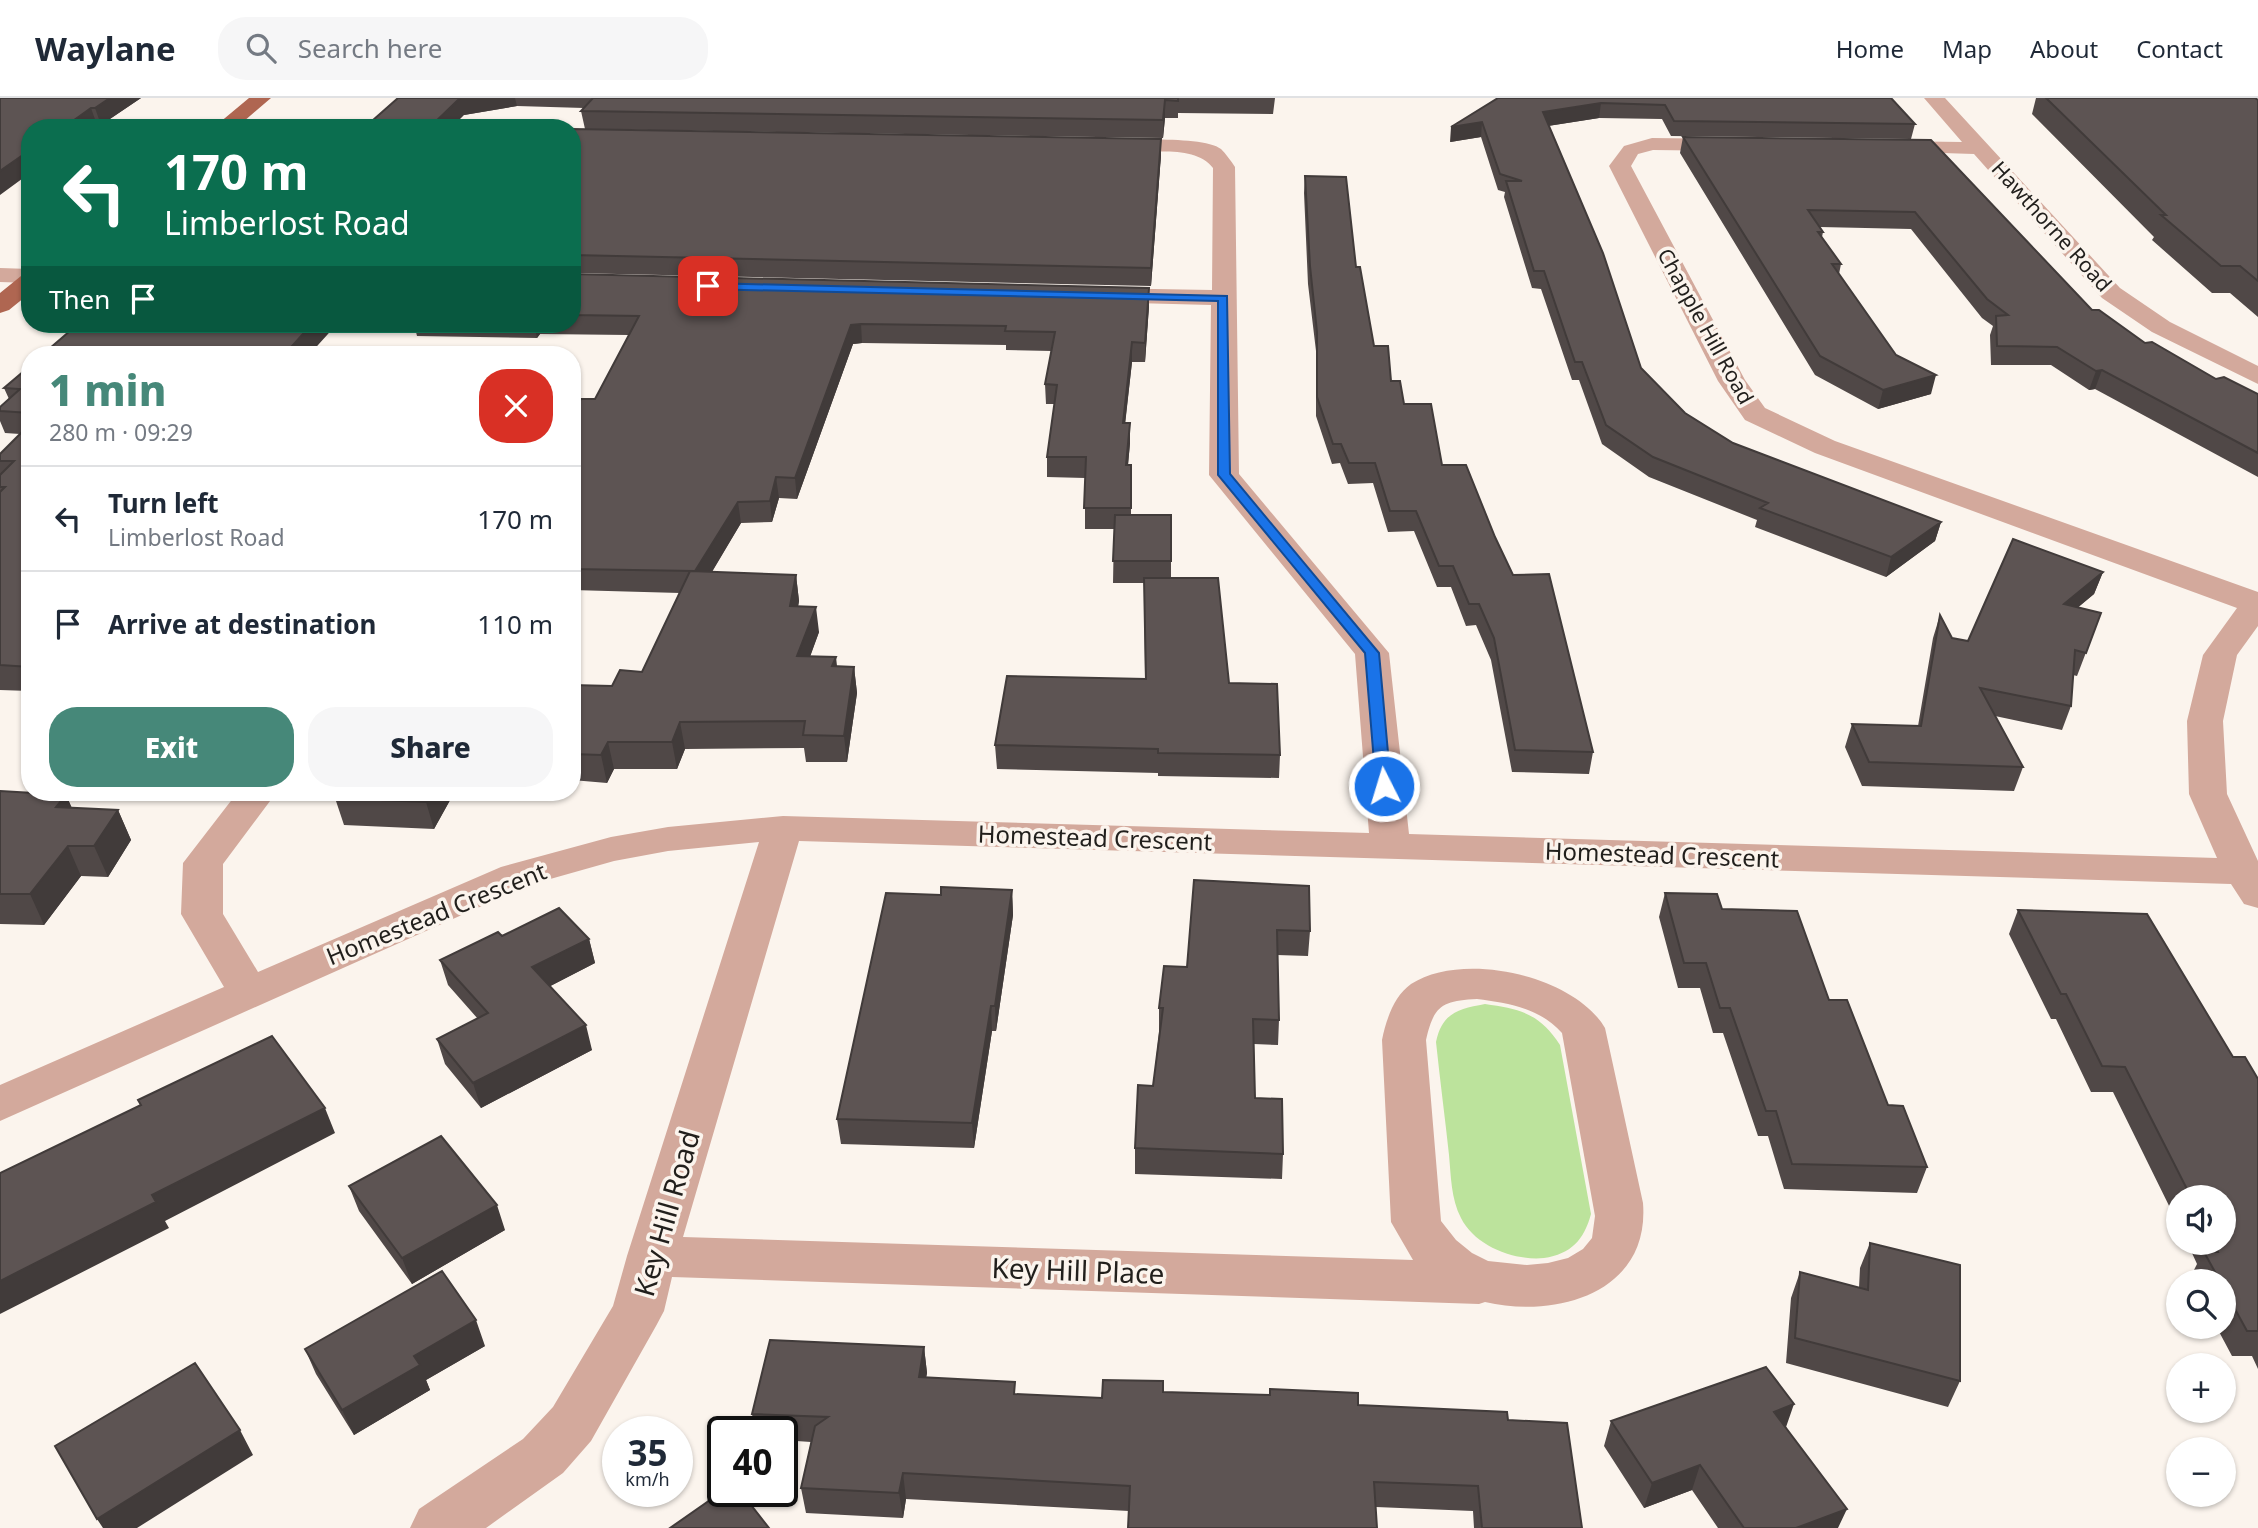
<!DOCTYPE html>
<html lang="en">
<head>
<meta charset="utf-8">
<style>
  :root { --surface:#fff; --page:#f6f6f7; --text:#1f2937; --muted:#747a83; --line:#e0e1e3; --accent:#468879 }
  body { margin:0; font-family:"Noto Sans",sans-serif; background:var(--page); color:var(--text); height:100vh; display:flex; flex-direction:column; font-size:26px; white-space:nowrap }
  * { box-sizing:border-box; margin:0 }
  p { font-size:23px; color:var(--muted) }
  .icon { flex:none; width:38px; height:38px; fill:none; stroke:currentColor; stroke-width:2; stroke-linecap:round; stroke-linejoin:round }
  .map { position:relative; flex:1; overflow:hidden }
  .drawer { position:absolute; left:21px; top:248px; width:560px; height:455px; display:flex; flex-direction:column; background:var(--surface); border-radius:28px; box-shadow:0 2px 5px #0004 }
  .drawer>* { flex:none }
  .guide { position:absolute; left:21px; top:21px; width:560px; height:214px; border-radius:28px; box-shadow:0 2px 5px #0004; background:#0b6e4f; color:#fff; overflow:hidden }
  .tools { position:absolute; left:2166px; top:1087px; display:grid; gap:14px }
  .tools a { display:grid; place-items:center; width:70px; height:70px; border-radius:50%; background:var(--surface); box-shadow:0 2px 5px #0004; font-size:35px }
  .speed { position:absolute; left:602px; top:1318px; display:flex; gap:14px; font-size:35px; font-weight:700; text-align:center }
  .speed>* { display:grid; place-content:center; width:91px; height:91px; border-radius:50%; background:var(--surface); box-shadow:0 2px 5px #0004; line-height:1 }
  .speed small { font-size:18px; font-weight:400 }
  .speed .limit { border:4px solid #111; border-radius:10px; background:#fff; color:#111 }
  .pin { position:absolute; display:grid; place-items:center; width:60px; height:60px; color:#fff; margin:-30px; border-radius:14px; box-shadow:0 4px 10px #0006 }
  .me { position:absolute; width:77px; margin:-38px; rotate:355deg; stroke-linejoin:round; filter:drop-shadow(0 0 5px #0008) }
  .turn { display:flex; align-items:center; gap:24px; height:147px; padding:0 28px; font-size:32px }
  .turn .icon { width:91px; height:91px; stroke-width:2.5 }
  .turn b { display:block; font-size:49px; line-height:60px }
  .then { display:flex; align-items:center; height:66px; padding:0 28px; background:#0003; gap:14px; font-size:26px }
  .round { display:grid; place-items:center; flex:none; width:74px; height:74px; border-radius:28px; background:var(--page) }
  .head { display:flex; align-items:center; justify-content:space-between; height:119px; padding:0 28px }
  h1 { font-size:42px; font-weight:800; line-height:52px; color:var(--accent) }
  .button { display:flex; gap:14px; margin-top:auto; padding:14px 28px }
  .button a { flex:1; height:80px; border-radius:28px; background:var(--accent); color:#fff; font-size:28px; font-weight:800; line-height:80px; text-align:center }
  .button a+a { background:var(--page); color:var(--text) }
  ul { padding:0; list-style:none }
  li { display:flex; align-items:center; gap:21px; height:105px; padding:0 28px; border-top:2px solid var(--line) }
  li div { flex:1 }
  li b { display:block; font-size:26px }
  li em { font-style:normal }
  header { display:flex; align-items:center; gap:42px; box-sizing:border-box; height:98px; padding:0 35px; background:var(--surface); border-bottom:2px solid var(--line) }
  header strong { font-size:33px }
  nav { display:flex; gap:38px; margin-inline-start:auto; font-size:24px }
  .search { width:490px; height:63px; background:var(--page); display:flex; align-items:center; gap:18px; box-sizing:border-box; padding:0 24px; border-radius:28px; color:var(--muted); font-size:26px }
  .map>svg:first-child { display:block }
</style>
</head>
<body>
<header>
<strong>Waylane</strong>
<div class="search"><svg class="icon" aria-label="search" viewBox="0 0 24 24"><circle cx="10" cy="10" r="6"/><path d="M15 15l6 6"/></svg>Search here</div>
<nav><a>Home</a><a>Map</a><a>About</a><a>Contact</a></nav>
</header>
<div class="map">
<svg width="2258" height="1430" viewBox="0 0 2258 1430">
  <rect width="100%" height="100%" fill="#fbf4ed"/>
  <path fill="#bce39c" d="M1485 906C1521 911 1540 916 1560 947L1591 1116C1584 1142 1571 1156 1544 1160 1514 1163 1475 1148 1461 1120 1451 1101 1451 1078 1449 1057 1445 1020 1440 982 1436 944 1442 915 1458 911 1485 906Z"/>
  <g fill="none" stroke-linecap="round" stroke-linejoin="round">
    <path fill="#d3a99c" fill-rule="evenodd" d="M1924 0H1945L2120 190 2170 224 2258 268V286L2152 234 2102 200 1974 56 1879 53 1876 49 1879 45 1886 43 1962 44Z
      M1652 40 1735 41 1742 43 1745 47 1742 51 1735 53 1653 52 1638 56 1631 68 1745 282 1765 310 1835 343 2258 494V528L2237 557 2223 623 2227 696 2258 763V810L2244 806 2231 786 799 743 683 1139 1413 1162 1391 1124 1382 942C1386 922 1394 898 1411 886 1463 852 1575 878 1605 930L1643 1105C1650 1194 1558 1221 1485 1204L1479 1206 672 1179 664 1213 656 1228 591 1343 563 1375 486 1430H410L419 1411 523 1341 553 1309 613 1208 627 1158 759 744 668 753 614 763 529 787 0 1023V987L224 889 181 816 183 765 237 695H276L223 766V816L258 874 501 769 611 739 668 729 783 718 1369 735 1355 556 1209 377 1211 207 1096 204 1087 202 1084 197 1087 192 1096 190 1212 192 1213 70C1192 42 1135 60 1103 52L1100 48 1103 44 1110 42C1132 42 1205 38 1221 51 1226 56 1231 63 1235 69L1239 376 1389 555 1409 736 2217 760 2189 696 2187 623 2203 557 2237 510 1815 355 1745 322 1718 283 1609 68 1624 48ZM1477 901C1508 905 1540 910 1562 935L1595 1118 1592 1140 1583 1151 1568 1160 1548 1165 1527 1167 1488 1163 1472 1155 1456 1142 1441 1123 1426 942C1434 907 1442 903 1477 901Z
      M0 170 30 171V185L0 184Z"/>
    <path fill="#af6651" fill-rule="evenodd" d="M249 0H271L236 30H213Z
      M30 176V195L9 212 0 215V195L21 178Z"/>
  </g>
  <path fill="#504847" d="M0 0H141L101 27H97Z
    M398 0H1275L1273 16 1178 15V20H1165L1163 40 585 31 581 13 584 10 517 8 464 17Z
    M1498 0H1891L1915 26 1911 41 1671 38 1662 21 1599 20 1548 28 1641 270 1685 315 1733 345 1941 424 1935 443 1886 479 1755 429 1757 422 1649 379 1602 346 1579 282H1572L1541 191 1532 190 1504 99 1505 94 1498 92 1481 39 1450 44Z
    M2036 0H2255L2258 2V219L2230 195H2212L2152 142 2154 139 2032 16Z
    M572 31 1161 41V57L1151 188 572 175Z
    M1683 39 1931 42 2092 212 2145 245 2216 281 2258 296V379L2095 291 2089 292 2051 267H1991L1990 237 1993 228 1982 220 1911 131 1820 129 1823 134 1822 139 1841 166 1839 176 1896 257 1931 296 1878 311 1815 277 1680 55Z
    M1305 78 1356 169 1374 248 1391 283 1404 306 1442 367 1495 439 1593 654 1589 676 1512 674 1491 562 1476 527 1466 528 1451 489H1437L1414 433 1388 434 1373 385 1348 386 1340 365 1332 366 1316 318V253L1308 186 1304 95Z
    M572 176 1149 190V208L1145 264H1132L1125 325 1130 345 1128 367H1131V417H1171V480L1229 585 1280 657 1279 680 1158 678V675L997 671 995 647 1145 581 1144 485H1113L1114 431H1085V380L1047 379V359L1055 306H1046L1045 286 1052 253 1006 252V247L862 245 853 246 797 401 779 400 772 424 741 425 712 474 796 477 799 503 798 508 819 534 810 558 837 569H854L857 595 847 664H806L804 650 685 651 677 671H614L607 685 572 682V587L612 588 642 574 680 495 572 492V312L595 301 629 237 540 236 537 240 417 238 414 226H572Z
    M30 268V593L0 592V356L20 336 5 335 0 323V309L9 301 4 290Z
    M2103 474 2094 496 2078 509 2101 515 2077 578 2073 577 2071 608 2062 632 1995 618 2023 669 2014 693 1862 688 1845 649 1852 626 1918 628 1933 540 1940 517 1952 540 1968 543Z
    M0 693 66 697 72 710 118 712 131 742 108 779 81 778 44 827 0 826Z
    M454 695 434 731 344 727 335 700Z
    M1194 782 1310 833 1308 858 1277 857 1279 922 1278 947 1254 946 1255 1000 1283 1056 1282 1081 1135 1076V1050L1153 988 1159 935V910L1187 869Z
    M1012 792 1013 817 996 933H992L974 1050 841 1046 837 1021 941 797Z
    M1665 795 1722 811 1829 902 1888 1007 1927 1069 1917 1095 1784 1091 1768 1038H1758L1723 935H1713L1700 890H1678L1659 819Z
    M2018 812 2233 959 2258 981V1271L2252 1258H2232L2216 1228H2224V1183H2192L2190 1180 2197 1166 2187 1144H2224V1099H2179V1128L2113 994H2091L2056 921H2051L2009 836Z
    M502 838 589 841 595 865 550 888 592 952 481 1010 445 966 437 941 478 921 448 887 440 862Z
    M349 1088 505 1132 412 1186 359 1113Z
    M1870 1145 1960 1283 1948 1309 1786 1265 1791 1200 1800 1174 1859 1190 1860 1170Z
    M485 1248 426 1282 430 1292 354 1337 316 1276 305 1251Z
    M924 1249 927 1275 926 1279 1016 1296 1102 1300 1163 1294 1358 1307 1508 1322 1582 1430H1474L1473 1413 1376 1409 1129 1413 906 1401 903 1420 806 1415 801 1390 811 1344 782 1342V1334H755L752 1316Z
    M1611 1323 1786 1329 1838 1430H1718L1692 1392 1644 1410 1604 1348Z"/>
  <path fill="#413b3a" d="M110 0H141L101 27 95 10Z
    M460 0H515L517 8 464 17 451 30H429Z
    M1165 2V20L1163 40V22Z
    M1601 5 1599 20 1541 29 1543 14Z
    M91 10 97 27 94 30H63Z
    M1482 24 1481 39 1450 44 1451 29Z
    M1161 41V57L1151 188V170Z
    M30 52V75L0 97V73Z
    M1149 190V208L1145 264V245Z
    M312 226H337L309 257H284Z
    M534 226H538L540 236 537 240Z
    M861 226 862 245 853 246 797 401 795 380 851 227Z
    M1132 244V264L1123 345V325Z
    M2102 272 2095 291 2089 292 2096 273Z
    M1936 277 1931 296 1878 311 1883 292Z
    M1130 325V345L1126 388V367Z
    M776 379 779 400 772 424 770 403Z
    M738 404 741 425 699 495 695 474Z
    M1941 424 1935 443 1886 479 1891 459Z
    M2103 474 2094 496 2056 528 2064 506Z
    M796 477 799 503 794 533 790 508Z
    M816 509 819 534 801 584 797 558Z
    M836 559 839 586 832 568Z
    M854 569 857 595 847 664 844 638Z
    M680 624 685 651 677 671 672 644Z
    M608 644 614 671 607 685 601 657Z
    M431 695H454L434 731 426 704Z
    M66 697 79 727 56 709Z
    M118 712 131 742 108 779 94 748Z
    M68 748 81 778 44 827 30 796Z
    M1012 792 1013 817 996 933 995 908Z
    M589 841 595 865 539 894 532 869Z
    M991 908 992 933 974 1050 972 1025Z
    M586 927 592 952 481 1010 473 985Z
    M325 1010 335 1035 165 1123 169 1130 0 1216V1183L152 1097Z
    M497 1107 505 1132 412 1186 402 1160Z
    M476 1222 485 1248 426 1282 430 1292 354 1337 342 1312 414 1258Z
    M924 1249 927 1275 922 1304 919 1279Z
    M1794 1306 1785 1332 1774 1314Z
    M240 1332 253 1357 137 1430H103L97 1421Z
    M1700 1367 1692 1392 1644 1410 1652 1385Z
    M903 1375 906 1401 903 1420 899 1395Z
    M1847 1411 1838 1430H1796Z"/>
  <path fill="#5d5453" stroke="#413b3a" stroke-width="2" d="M0 0H110L95 10H91L63 30H30V52L0 73Z
    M398 0H460L429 30H364Z
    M593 0H1178V3L1165 2 1163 22 581 13Z
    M1498 0H1891L1915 26 1674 23 1665 7 1601 5 1543 14 1603 155 1641 270 1685 315 1733 345 1941 424 1891 459 1760 410 1768 405 1653 359 1606 327 1582 264H1575L1544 173H1534L1506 83H1522L1500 76 1482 24 1451 29Z
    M2046 0H2255L2258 2V183L2240 168H2221L2161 117H2166Z
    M572 31 1161 41 1151 170 572 157Z
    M1683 39 1931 42 2092 212H2099L2145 245 2152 244 2216 281 2224 279 2258 296V355L2102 272 2096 273 2057 249 1997 248 1996 218 2008 217 1987 201 1915 114 1808 112 1823 134H1818L1841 166H1832L1896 257 1936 277 1883 292 1820 258Z
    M1305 78 1346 79 1356 169H1360L1374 248H1388L1391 283H1400L1404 306H1431L1442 367H1466L1495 439 1513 477 1549 476 1593 654 1515 652 1494 540 1479 506H1469L1453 468H1439L1416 413H1390L1375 365H1349L1341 346H1333L1317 299V234L1310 168Z
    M572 176 1149 190 1145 245 1132 244 1123 325H1130L1126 367H1131V410H1084L1086 359H1047L1057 287 1045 286 1055 234 1005 233 1006 228 861 226 851 227 795 380 776 379 770 403 738 404 695 473 572 471V312L581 301H595L639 218 572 217Z
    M78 226H312L284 257H42Z
    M30 268V315L0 313V309L20 291 4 290Z
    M30 326V569L0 567V394L5 389H0V377L14 363H0V356Z
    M1115 417H1171V463H1113Z
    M2013 441 2103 474 2064 506 2101 515 2086 555 2075 552 2071 608 1980 590 2023 669 1869 664 1852 626 1921 628 1940 517 1952 540 1968 543Z
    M690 473 796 477 790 508 816 509 797 558 836 559 832 568 854 569 844 638 803 637 805 623 680 624 672 644H608L601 657 572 656V587L612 588 620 572 642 574Z
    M1144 480H1218L1229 585 1277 586 1280 657 1158 655V651L995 647 1007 578 1146 581Z
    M0 693 66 697 56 709 118 712 94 748H68L30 796H0Z
    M338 695H431L426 704 335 700Z
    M1194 782 1309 788 1310 833 1277 832 1279 922 1253 921 1255 1000 1282 1001 1283 1056 1135 1050 1138 987 1153 988 1163 910H1159L1164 868 1187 869Z
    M941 789 1012 792 995 908H991L972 1025 837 1021 886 795 941 797Z
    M1665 795 1717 796 1722 811 1797 813 1829 902H1847L1888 1007 1903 1008 1927 1069 1792 1066 1776 1013H1766L1730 910H1720L1706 865H1684Z
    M559 810 589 841 532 869 586 927 473 985 437 941 488 915 440 862 498 834 502 838Z
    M2018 812 2147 816 2233 959H2245L2258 981V1233H2247L2224 1191V1183H2220L2204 1154H2218L2214 1144H2224V1099H2191L2125 969 2102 968 2066 896H2061Z
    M272 938 325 1010 152 1097 156 1104 0 1183V1075L141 1007 138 1002Z
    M441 1038 497 1107 402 1160 349 1088Z
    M1870 1145 1960 1167V1283L1795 1240 1800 1174 1868 1192Z
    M442 1173 476 1222 414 1258 420 1267 342 1312 305 1251Z
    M770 1242 924 1249 919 1279 1015 1284 1014 1296 1102 1300 1103 1282 1163 1283V1294L1270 1297V1291L1358 1295V1307L1507 1314 1508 1322 1567 1325 1582 1430H1482L1478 1388 1374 1384 1377 1430H1128L1130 1388 903 1375 899 1395 801 1390 815 1328 828 1319 752 1316Z
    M195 1265 240 1332 97 1421 55 1348Z
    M1766 1269 1794 1306 1774 1314 1847 1411 1796 1430H1744L1700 1367 1652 1385 1611 1323Z
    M723 1393H740L769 1430H670Z"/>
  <path fill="#1a73e8" stroke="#114b97" stroke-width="2" d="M708 185 1227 198 1230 376 1379 555 1391 688 1389 691 1384 693 1376 688 1365 555 1218 377V203L704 191 703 188Z"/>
  <g text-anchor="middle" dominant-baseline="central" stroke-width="7" stroke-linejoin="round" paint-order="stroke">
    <g font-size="21" fill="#211f1c" stroke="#fbf4ed">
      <text transform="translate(2052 128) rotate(48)">Hawthorne Road</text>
      <text transform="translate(1706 228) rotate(61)">Chapple Hill Road</text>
    </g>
    <g font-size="24" fill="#211f1c" stroke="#fbf4ed">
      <text transform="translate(1095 739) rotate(2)">Homestead Crescent</text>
      <text transform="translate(1662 756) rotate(2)">Homestead Crescent</text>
      <text transform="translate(436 815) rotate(-22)">Homestead Crescent</text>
    </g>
    <g font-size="28" fill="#211f1c" stroke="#fbf4ed">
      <text transform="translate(666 1115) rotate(-74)">Key Hill Road</text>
      <text transform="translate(1078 1172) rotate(2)">Key Hill Place</text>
    </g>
  </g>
</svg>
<div class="tools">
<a><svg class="icon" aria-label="sound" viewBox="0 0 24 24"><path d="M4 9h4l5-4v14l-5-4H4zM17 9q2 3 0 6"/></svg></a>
<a><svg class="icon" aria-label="search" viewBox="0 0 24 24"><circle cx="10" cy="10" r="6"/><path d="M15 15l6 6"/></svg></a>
<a>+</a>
<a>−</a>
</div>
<div class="speed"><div>35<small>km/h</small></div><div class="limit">40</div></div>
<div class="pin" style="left:708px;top:188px;background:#d93025"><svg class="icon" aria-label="arrive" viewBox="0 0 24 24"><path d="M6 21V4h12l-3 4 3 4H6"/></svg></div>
<svg class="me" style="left:1384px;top:688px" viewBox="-20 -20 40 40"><circle r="17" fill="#1a73e8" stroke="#fff" stroke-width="3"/><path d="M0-11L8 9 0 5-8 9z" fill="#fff"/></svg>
<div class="guide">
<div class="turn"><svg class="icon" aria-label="left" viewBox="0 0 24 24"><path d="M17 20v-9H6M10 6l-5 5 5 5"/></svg><div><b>170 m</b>Limberlost Road</div></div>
<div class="then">Then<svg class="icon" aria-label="arrive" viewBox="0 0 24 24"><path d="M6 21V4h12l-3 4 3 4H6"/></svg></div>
</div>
<section class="drawer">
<div class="head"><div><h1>1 min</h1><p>280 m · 09:29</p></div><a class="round" style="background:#d93025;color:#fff"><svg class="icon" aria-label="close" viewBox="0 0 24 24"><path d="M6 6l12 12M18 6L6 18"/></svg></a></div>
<ul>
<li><svg class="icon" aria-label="left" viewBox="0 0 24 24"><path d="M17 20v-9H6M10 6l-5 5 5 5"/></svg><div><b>Turn left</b><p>Limberlost Road</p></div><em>170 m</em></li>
<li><svg class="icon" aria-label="arrive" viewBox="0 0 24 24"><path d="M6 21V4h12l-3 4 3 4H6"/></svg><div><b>Arrive at destination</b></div><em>110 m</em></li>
</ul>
<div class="button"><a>Exit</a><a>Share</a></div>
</section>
</div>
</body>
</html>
